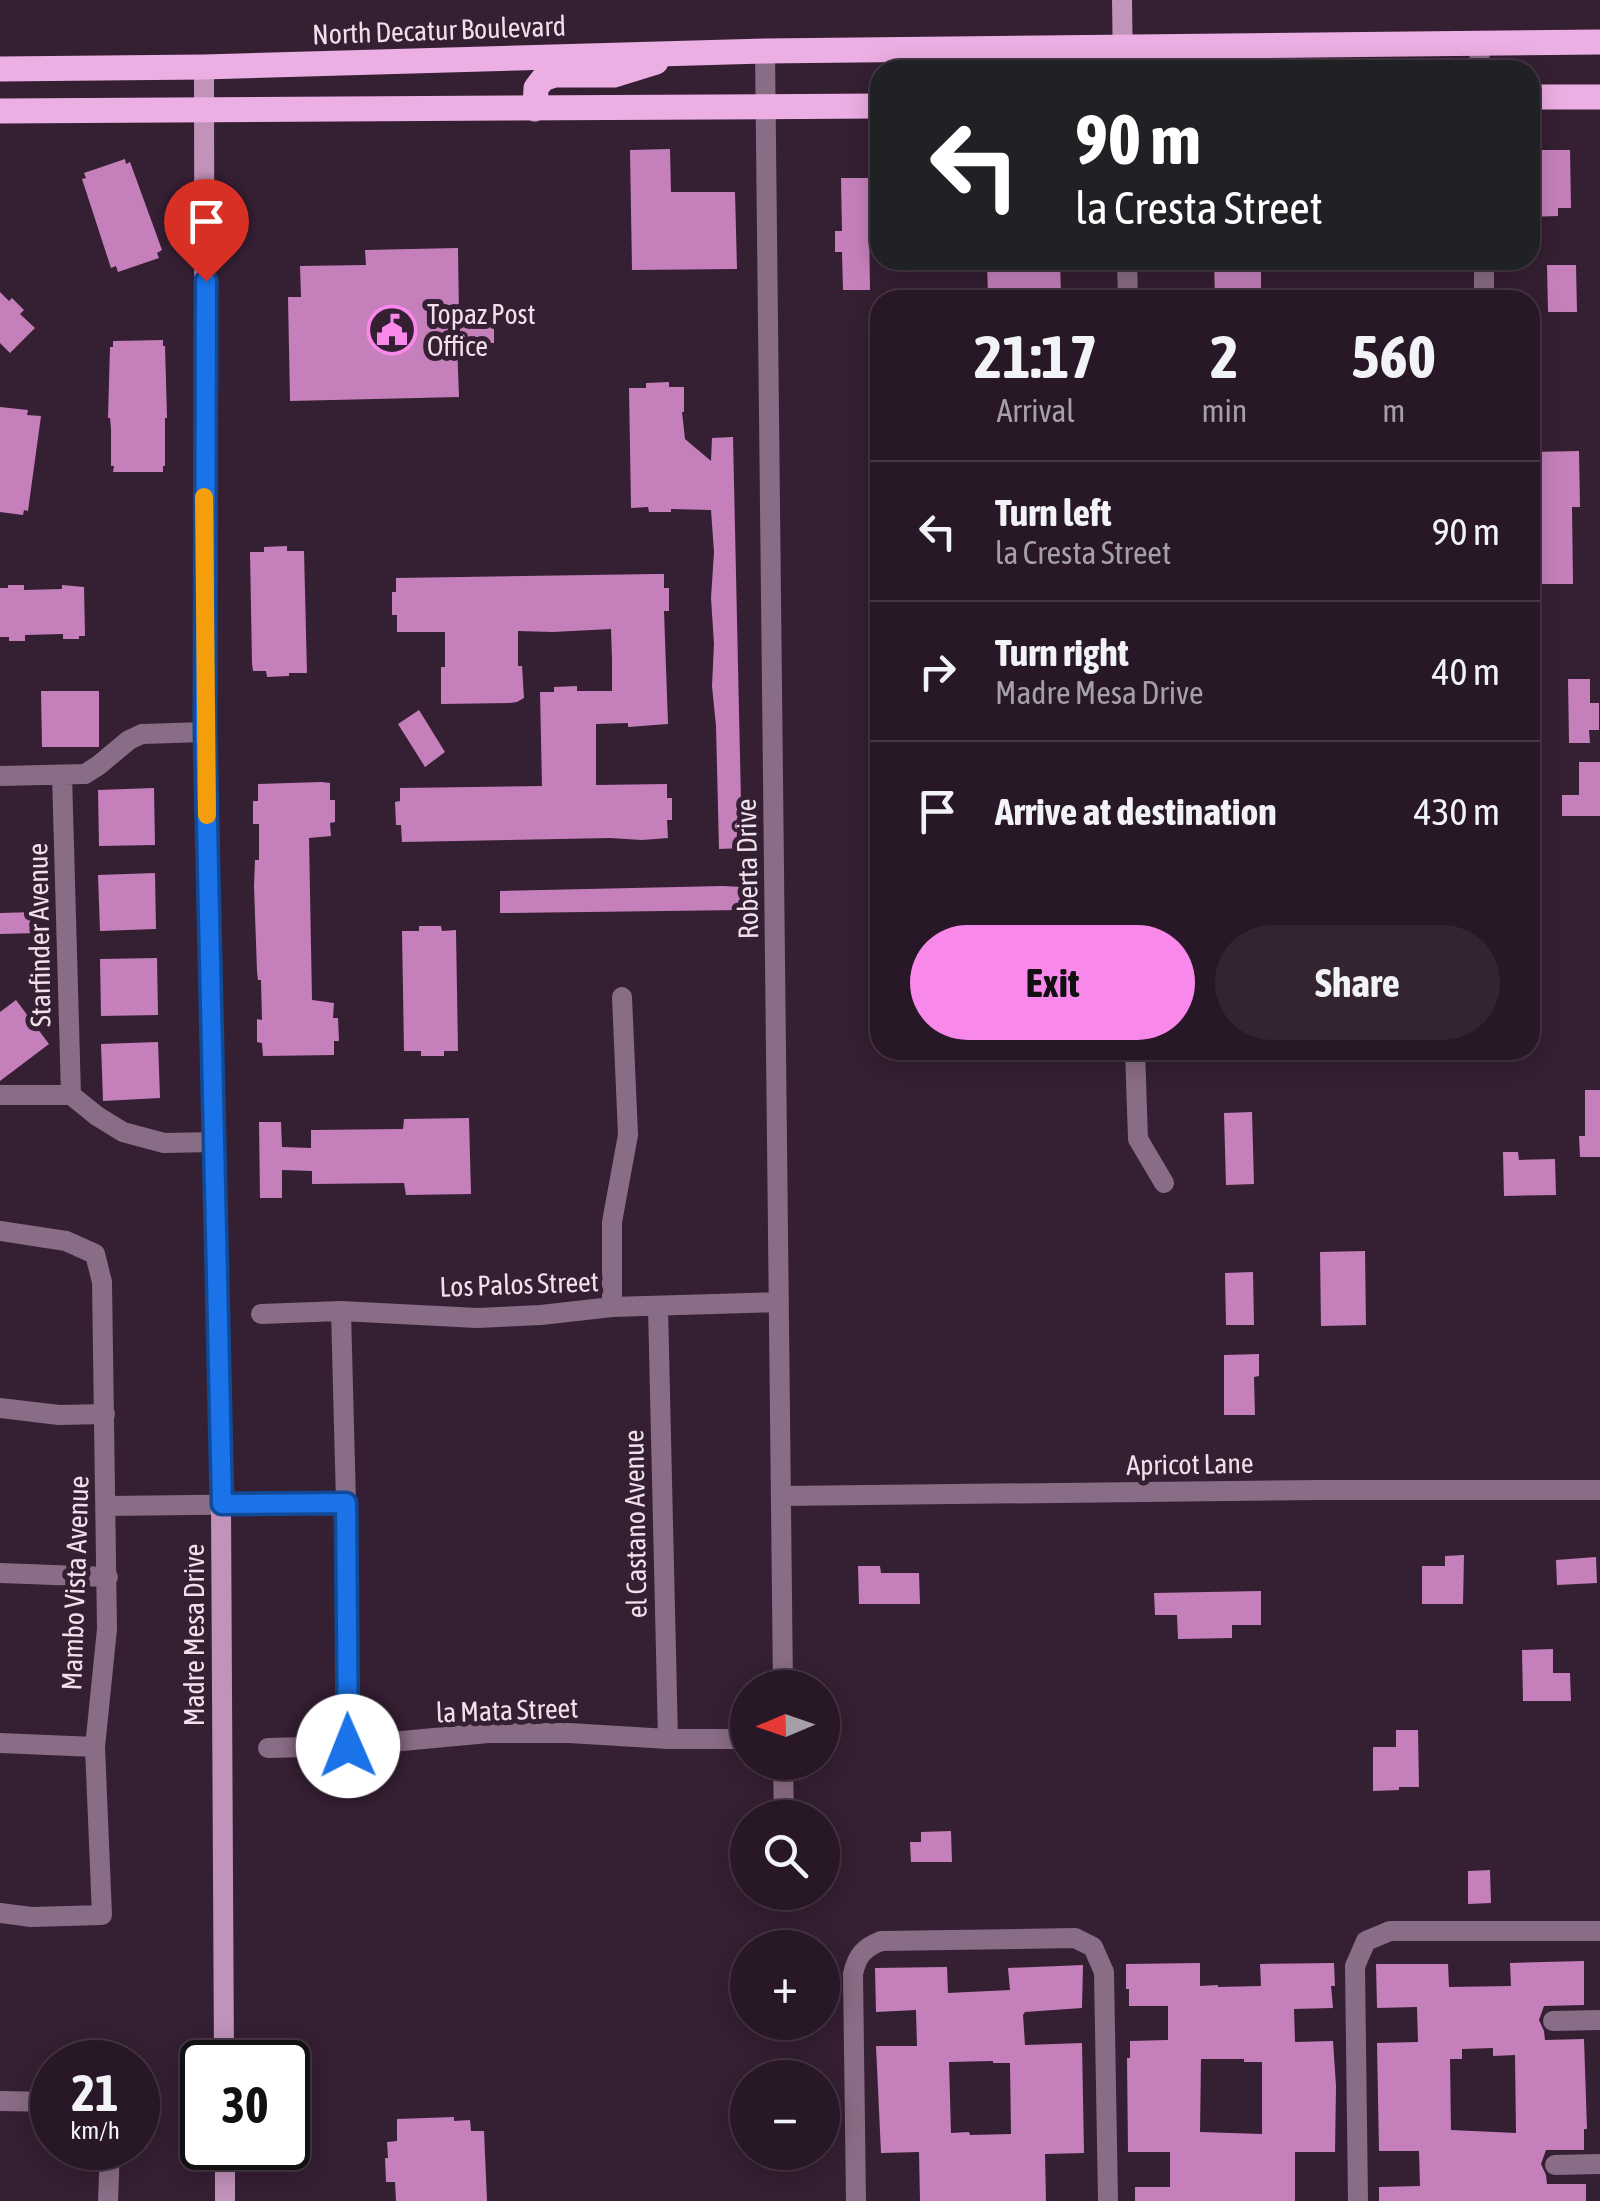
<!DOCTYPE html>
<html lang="en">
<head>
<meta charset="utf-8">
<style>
  :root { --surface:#281726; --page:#342432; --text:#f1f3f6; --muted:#a59fa7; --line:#443643; --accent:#f888ea }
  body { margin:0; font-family:"Asap Condensed",sans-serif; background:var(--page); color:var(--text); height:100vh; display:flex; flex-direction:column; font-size:38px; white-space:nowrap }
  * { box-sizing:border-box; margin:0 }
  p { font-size:32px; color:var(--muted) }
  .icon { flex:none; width:55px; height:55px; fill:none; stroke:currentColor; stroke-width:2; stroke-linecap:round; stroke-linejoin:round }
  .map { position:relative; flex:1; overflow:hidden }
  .sheet { position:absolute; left:870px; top:290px; width:670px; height:770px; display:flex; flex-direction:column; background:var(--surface); border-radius:30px; box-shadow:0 5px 25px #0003,0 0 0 2px var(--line) }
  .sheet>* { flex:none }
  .hud { position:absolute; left:870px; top:60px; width:670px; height:210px; border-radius:30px; box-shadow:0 5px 25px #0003,0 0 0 2px var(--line); background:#202124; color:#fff; overflow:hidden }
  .needle { width:65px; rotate:268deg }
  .controls { position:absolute; left:730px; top:1670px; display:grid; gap:20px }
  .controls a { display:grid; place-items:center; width:110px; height:110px; border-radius:50%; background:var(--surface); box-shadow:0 5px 25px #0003,0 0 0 2px var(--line); font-size:50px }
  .speed { position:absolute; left:30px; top:2040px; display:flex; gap:20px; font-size:50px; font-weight:700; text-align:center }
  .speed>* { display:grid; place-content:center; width:130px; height:130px; border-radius:50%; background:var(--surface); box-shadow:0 5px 25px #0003,0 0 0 2px var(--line); line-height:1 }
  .speed small { font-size:25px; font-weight:400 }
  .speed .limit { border:5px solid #111; border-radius:15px; background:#fff; color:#111 }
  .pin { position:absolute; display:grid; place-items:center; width:85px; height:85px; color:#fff; margin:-102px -42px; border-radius:50% 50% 50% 0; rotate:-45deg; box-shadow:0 0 10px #0007 }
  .pin .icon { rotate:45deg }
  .me { position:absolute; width:110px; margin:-55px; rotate:359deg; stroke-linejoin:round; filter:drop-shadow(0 0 8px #0008) }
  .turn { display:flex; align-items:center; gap:35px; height:210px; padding:0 40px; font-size:45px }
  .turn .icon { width:130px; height:130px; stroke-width:2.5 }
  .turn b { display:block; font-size:70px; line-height:85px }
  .eta { display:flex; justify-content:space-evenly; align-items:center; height:170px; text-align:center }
  .eta b { font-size:60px; font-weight:700; line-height:70px }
  .primary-button { display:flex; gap:20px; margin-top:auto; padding:20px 40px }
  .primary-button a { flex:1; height:115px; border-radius:60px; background:var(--accent); color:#111; font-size:40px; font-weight:700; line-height:115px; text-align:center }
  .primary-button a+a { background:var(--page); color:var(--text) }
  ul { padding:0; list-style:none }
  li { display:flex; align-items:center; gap:30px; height:140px; padding:0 40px; border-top:2px solid var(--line) }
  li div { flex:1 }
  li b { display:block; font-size:38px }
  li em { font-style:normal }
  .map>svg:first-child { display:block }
</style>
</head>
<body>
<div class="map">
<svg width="1600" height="2201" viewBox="0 0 1600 2201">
  <rect width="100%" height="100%" fill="#351f33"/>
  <path fill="#c580bb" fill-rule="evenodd" d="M670 149 671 192H735L737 269 632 270 630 150Z
    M1530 150H1570L1571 208H1558V216L1530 217Z
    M125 159 126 164 130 162 162 250 157 253 159 258 118 272 116 266 111 268 82 179 86 178 84 173Z
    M841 178H880V220H869L870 290H843L842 252H835V231H842Z
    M458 248 459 318 494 317V343H457L459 397 290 401 288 297H301L300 266 366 265 365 250Z
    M987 260H1060L1061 296 988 298Z
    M1214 260H1261V300H1215Z
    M1547 265H1576L1577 312H1548Z
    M0 292 9 301 12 298 24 310 20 314 35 328 10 353 0 343Z
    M163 340V346H165L167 418H165V466H163V472H113L114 466H111V429L110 418H108L110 347H113V341Z
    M669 382V387H684V412H682L685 439 711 461 712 438 733 437 742 848 719 849 716 726 712 686 714 644 711 598 714 552 711 510 671 509V512H649L648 507 631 508 629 388H646V383Z
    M0 407 28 410 27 415 41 416 28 511 24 510 23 515 0 512Z
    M1579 451 1580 507H1572L1573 584H1538V550H1530V527H1532L1530 452Z
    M287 546V551H304L307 673H289V676L267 677 266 671H253L252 663 250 552H264V547Z
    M655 574H664V588H669V611H664L668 724 628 727V723L596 724V785L667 784V798H672V820H667L668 838 642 840 610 838 402 842 401 825H396L395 802 400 801V788L542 786 540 692H554V687L577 686V691H612V660L611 629 553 632 518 631V666H522L524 698 517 702 510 703 441 704V667H445V632H397V615H392V592H396V578Z
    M8 585H24V590L62 589V585L84 587 85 636H79V639H63V634L25 635V641H9V637H0V588H8Z
    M1568 679H1590V703H1599V730H1589L1590 743H1569Z
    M41 691H99V747H42Z
    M419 710 445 752 425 767 398 724Z
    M1579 762H1600V816H1562V795H1579Z
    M321 782 330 783V800H335V822L330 823 331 836 309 838 312 1000 334 1003 333 1018H338L339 1041H334V1055L263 1056 262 1043 257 1042V1019L262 1020 261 980H258L257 971 254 886 255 860H259V824H253V801H258V784Z
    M154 788 155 845 99 846 98 790Z
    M155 873 156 929 100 931 98 875Z
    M723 886 743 887 742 910 500 913V891Z
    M36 912 37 933 0 934V913Z
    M419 926H441L442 931 456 930 458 1051H444V1056H421V1051H404L402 931H419Z
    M157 958 158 1015 101 1016 100 959Z
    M16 1000 49 1044 0 1081V1012Z
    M158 1042 160 1098 103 1101 101 1044Z
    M1585 1090H1600V1157H1580L1579 1136H1585Z
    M1252 1112 1254 1184 1226 1185 1224 1113Z
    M469 1118 471 1194 406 1195 404 1183 312 1184V1171L282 1170V1198H260L259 1122H281L282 1147 311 1148V1130L403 1129 404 1119Z
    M1503 1152H1518L1519 1160 1555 1159 1556 1195 1504 1196Z
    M1365 1251 1366 1325 1321 1326 1320 1252Z
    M1253 1272 1254 1325H1226L1225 1273Z
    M1259 1354V1376L1254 1377 1255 1415H1224V1355Z
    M1464 1555 1463 1604H1422V1566H1445V1556Z
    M1596 1557 1597 1583 1557 1585 1556 1560Z
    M858 1566H880L881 1573H919L920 1604H859Z
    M1261 1591V1625H1232V1638L1178 1639 1177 1615H1155L1154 1593Z
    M1553 1649V1673H1570L1571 1701H1523L1522 1650Z
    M1396 1730H1418L1419 1787H1399V1790L1373 1791V1747H1396Z
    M951 1831 952 1862H911L910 1842H921V1832Z
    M1490 1870 1491 1903 1468 1904V1871Z
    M1584 1961V2005L1544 2006 1539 2020 1544 2031 1545 2040 1584 2039 1587 2129H1584V2150H1546L1541 2164 1546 2175 1547 2184H1586V2201H1379V2187L1420 2186 1419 2151H1379L1377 2043 1418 2042 1417 2007 1377 2008 1376 1964H1448L1449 1987 1511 1986 1510 1963ZM1493 2048V2056L1515 2055 1516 2133 1451 2130 1450 2059H1462V2049Z
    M1200 1963V1986L1218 1985V1987L1261 1986 1260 1964 1334 1963 1335 1986H1331L1333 2008 1294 2009 1295 2042 1333 2041 1336 2086 1335 2152H1295V2201H1135V2187H1170V2152H1128L1127 2058H1130V2041L1168 2040V2006H1129V1989H1126V1964ZM1201 2059H1244V2062H1262V2134L1200 2132Z
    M1083 1965 1082 2008 1025 2012 1023 2015 1025 2045 1082 2043 1084 2153 1045 2154 1046 2201H920L919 2152 881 2153 876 2046H917L916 2010 876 2012 875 1968 947 1967 948 1993 1010 1990 1008 1968ZM993 2061V2063H1010L1011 2134 970 2135 969 2132 951 2133 949 2062Z
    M454 2117V2121L470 2120 471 2131H484L487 2201H396L395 2182H386L385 2158H388L387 2142 397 2141V2119Z"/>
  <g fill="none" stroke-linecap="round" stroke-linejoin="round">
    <path stroke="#896c85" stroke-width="20" d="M1479 43 1480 70
      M765 51 783 1688
      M1127 260 1128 300
      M1484 260V300
      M62 775 71 1095
      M0 776 85 774 99 765 129 740 142 734 205 732
      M1135 1050 1138 1139 1164 1183
      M0 1095H71L97 1116 123 1132 164 1143 214 1142
      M0 1231 66 1241 95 1254 102 1282 107 1629 95 1747 102 1915 31 1917 0 1913
      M612 1307V1222L628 1135 622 997
      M658 1307 668 1739
      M341 1311 346 1503 348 1746
      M261 1314 341 1311 477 1318 541 1315 612 1307 779 1302
      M0 1408 59 1415 105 1414
      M781 1496 1320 1490H1600
      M107 1506 346 1503
      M0 1573 108 1577
      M0 1743 95 1747
      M268 1748 348 1746 488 1733H569L668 1739H748
      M783 1762 784 1818
      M1553 2021 1600 2020
      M0 2101 52 2102
      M1555 2165 1600 2164
      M108 2201 110 2148
      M856 2201 853 1974C857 1955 864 1948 881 1941L1075 1938 1093 1947 1104 1972 1108 2201
      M1358 2201 1355 1966 1366 1941 1390 1931H1600"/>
    <path stroke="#c192ba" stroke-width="20" d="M1122 0 1123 70
      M204 67 205 732 217 1240 221 1504 224 2062
      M225 2148V2201"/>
    <path stroke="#ecafe3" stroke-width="25" d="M0 69 204 67 765 51 1600 42
      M1530 97H1600
      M535 109 536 88 543 79 555 75H614L656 62
      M0 111 880 106"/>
  </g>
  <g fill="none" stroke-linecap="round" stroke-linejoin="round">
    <g stroke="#114b97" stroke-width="25">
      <path id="route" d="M206 281 205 732 222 1504 346 1503 348 1746"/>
    </g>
    <use href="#route" stroke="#1a73e8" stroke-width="18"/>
    <path stroke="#f59e0b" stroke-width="18" d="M204 497 207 815"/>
  </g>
  <defs>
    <g id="civic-ring" transform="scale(2.5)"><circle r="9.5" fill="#351f33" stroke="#f888ea" stroke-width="1.5"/><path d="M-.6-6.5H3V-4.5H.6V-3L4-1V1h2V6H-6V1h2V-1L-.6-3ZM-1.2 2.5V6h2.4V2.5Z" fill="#f888ea"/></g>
  </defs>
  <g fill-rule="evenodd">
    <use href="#civic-ring" x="392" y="330"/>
  </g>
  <g text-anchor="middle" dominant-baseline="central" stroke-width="10" stroke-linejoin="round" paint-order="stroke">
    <g font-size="28" fill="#efe0ec" stroke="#351f33">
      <text transform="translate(439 30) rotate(-2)">North Decatur Boulevard</text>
      <text transform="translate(747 869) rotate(-91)">Roberta Drive</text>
      <text transform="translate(39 935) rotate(-91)">Starfinder Avenue</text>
      <text transform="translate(519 1284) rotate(-2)">Los Palos Street</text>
      <text transform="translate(1190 1464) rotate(-1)">Apricot Lane</text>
      <text transform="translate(635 1524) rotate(-91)">el Castano Avenue</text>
      <text transform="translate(75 1583) rotate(-88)">Mambo Vista Avenue</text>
      <text transform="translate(194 1635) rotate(-90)">Madre Mesa Drive</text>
      <text transform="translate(507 1710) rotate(-2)">la Mata Street</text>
    </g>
    <g font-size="28" fill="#efe0ec" stroke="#351f33" text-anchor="start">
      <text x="427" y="314">Topaz Post<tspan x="427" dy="32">Office</tspan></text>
    </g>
  </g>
</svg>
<div class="controls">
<a><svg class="needle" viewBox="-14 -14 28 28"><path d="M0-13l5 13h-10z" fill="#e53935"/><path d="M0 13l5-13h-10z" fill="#a59fa7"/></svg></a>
<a><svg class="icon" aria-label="search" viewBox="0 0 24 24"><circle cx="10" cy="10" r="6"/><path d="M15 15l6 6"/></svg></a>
<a>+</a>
<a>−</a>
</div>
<div class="speed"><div>21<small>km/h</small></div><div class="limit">30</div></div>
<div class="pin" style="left:206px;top:281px;background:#d93025"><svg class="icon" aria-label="arrive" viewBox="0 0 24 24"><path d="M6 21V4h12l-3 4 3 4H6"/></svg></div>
<svg class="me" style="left:348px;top:1746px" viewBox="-20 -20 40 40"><circle r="19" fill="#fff"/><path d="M0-13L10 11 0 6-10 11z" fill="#1a73e8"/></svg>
<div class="hud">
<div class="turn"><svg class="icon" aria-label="left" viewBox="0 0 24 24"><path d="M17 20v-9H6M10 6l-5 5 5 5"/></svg><div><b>90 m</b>la Cresta Street</div></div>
</div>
<section class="sheet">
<div class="eta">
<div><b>21:17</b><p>Arrival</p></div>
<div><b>2</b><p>min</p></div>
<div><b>560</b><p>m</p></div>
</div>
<ul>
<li><svg class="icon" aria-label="left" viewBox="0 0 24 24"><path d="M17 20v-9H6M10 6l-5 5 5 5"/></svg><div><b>Turn left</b><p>la Cresta Street</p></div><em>90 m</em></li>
<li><svg class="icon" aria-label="right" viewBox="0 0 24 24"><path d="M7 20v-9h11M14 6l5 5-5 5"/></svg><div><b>Turn right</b><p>Madre Mesa Drive</p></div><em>40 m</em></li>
<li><svg class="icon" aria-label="arrive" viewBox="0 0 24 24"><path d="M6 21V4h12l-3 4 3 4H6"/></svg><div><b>Arrive at destination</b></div><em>430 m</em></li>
</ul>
<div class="primary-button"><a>Exit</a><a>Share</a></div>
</section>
</div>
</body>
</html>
